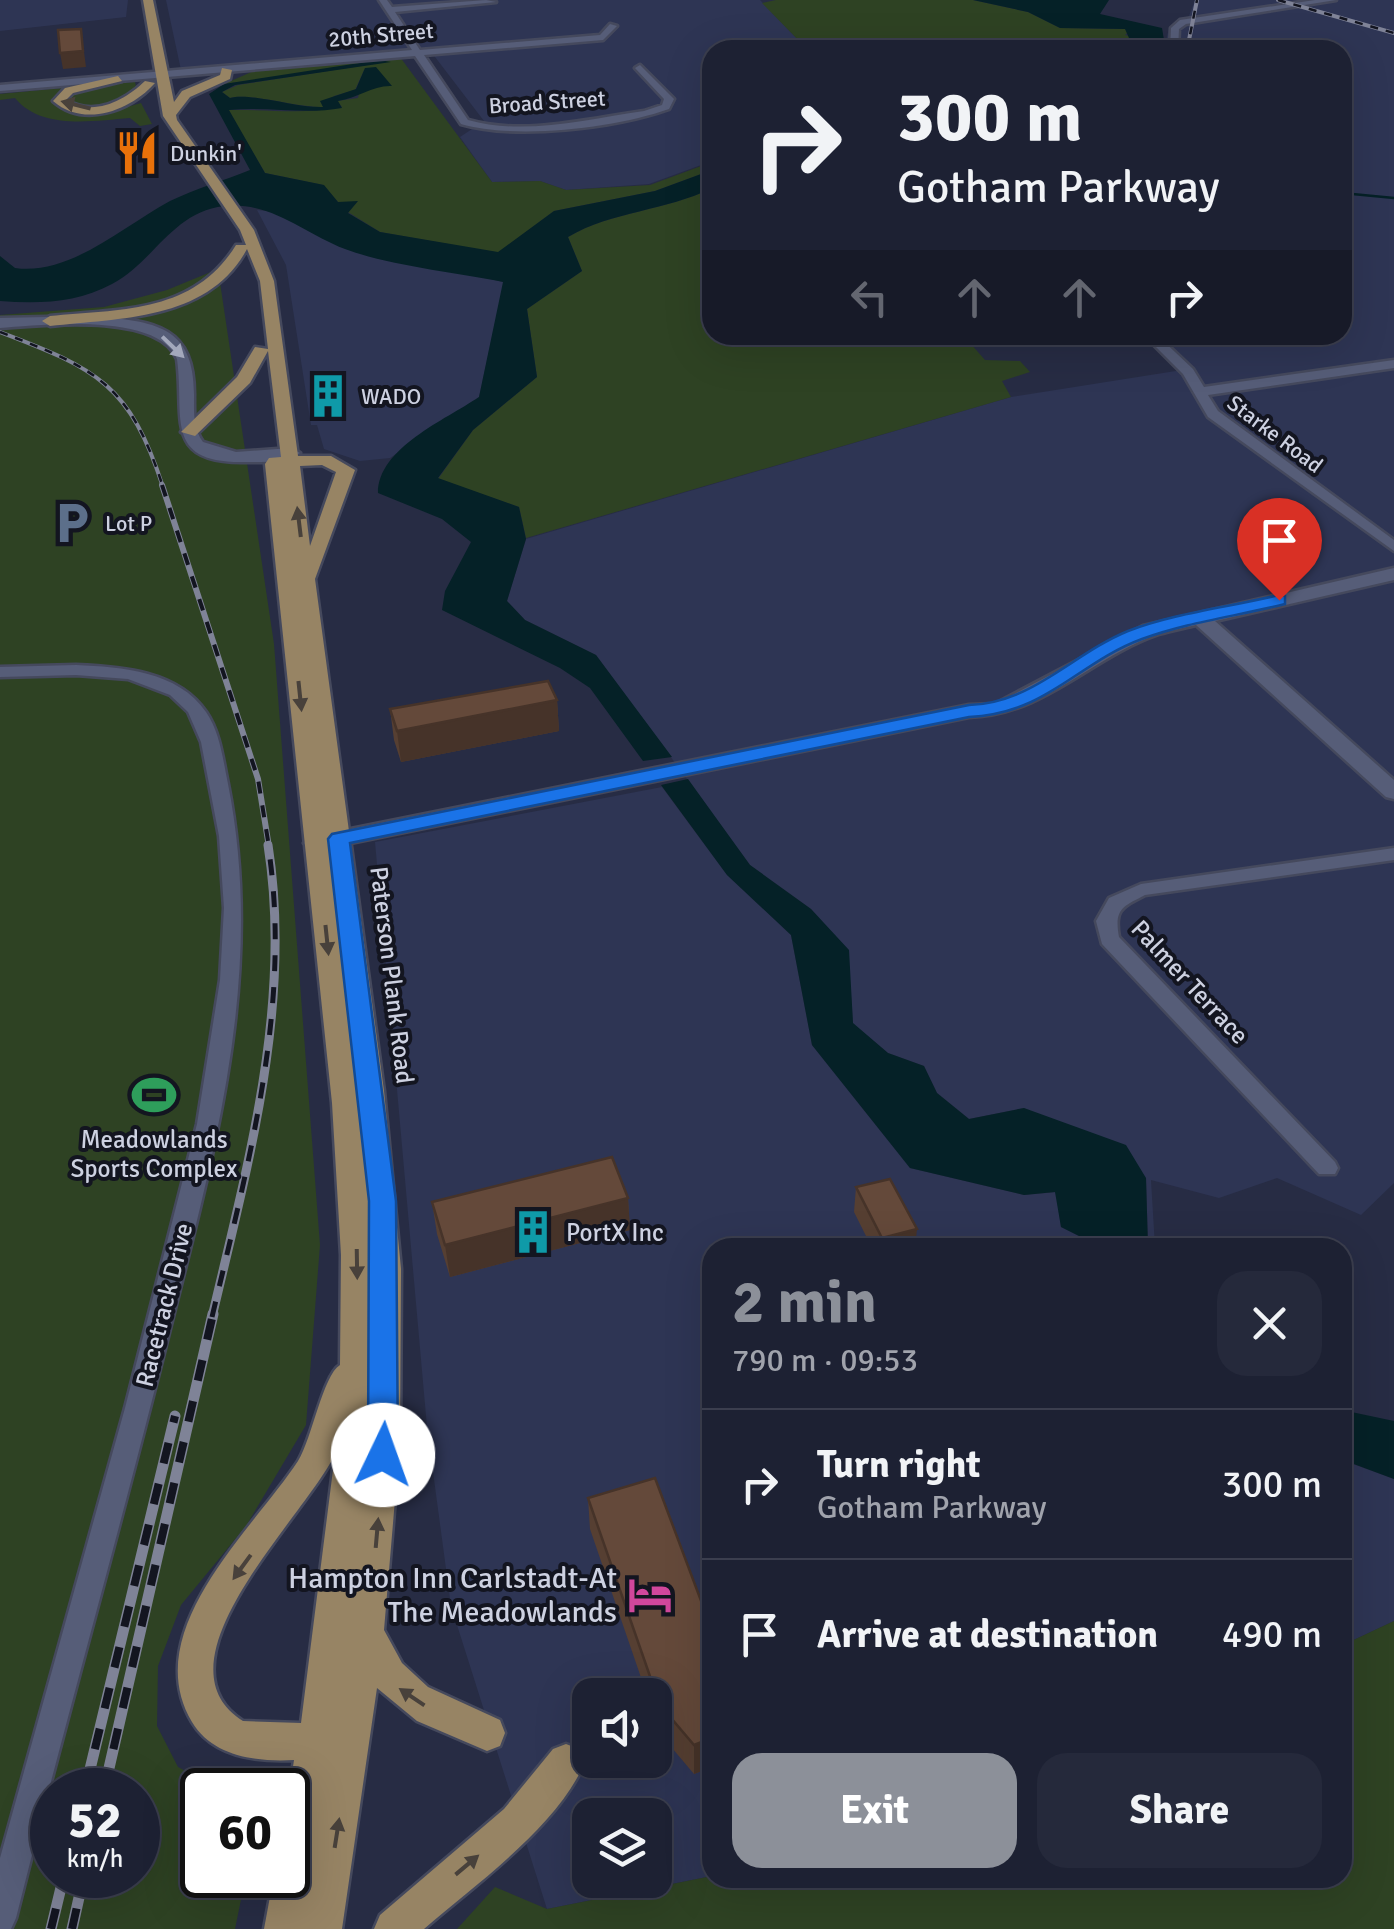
<!DOCTYPE html>
<html lang="en">
<head>
<meta charset="utf-8">
<style>
  :root { --surface:#1d2133; --page:#25293b; --text:#f1f3f6; --muted:#a0a3ac; --line:#3b3e4e; --accent:#8c9099 }
  body { margin:0; font-family:Signika,sans-serif; background:var(--page); color:var(--text); height:100vh; display:flex; flex-direction:column; font-size:38px; white-space:nowrap }
  * { box-sizing:border-box; margin:0 }
  p { font-size:32px; color:var(--muted) }
  .icon { flex:none; width:55px; height:55px; fill:none; stroke:currentColor; stroke-width:2; stroke-linecap:round; stroke-linejoin:round }
  .map { position:relative; flex:1; overflow:hidden }
  .sheet { position:absolute; left:702px; top:1238px; width:650px; height:650px; display:flex; flex-direction:column; background:var(--surface); border-radius:30px; box-shadow:0 10px 40px #0002,0 0 0 2px var(--line) }
  .sheet>* { flex:none }
  .hud { position:absolute; left:702px; top:40px; width:650px; height:305px; border-radius:30px; box-shadow:0 10px 40px #0002,0 0 0 2px var(--line); background:#1d2133; color:var(--text); overflow:hidden }
  .fabs { position:absolute; left:572px; top:1678px; display:grid; gap:20px }
  .fabs a { display:grid; place-items:center; width:100px; height:100px; border-radius:20px; background:var(--surface); box-shadow:0 10px 40px #0002,0 0 0 2px var(--line); font-size:50px }
  .speed { position:absolute; left:30px; top:1768px; display:flex; gap:20px; font-size:50px; font-weight:700; text-align:center }
  .speed>* { display:grid; place-content:center; width:130px; height:130px; border-radius:50%; background:var(--surface); box-shadow:0 10px 40px #0002,0 0 0 2px var(--line); line-height:1 }
  .speed small { font-size:25px; font-weight:400 }
  .speed .limit { border:5px solid #111; border-radius:15px; background:#fff; color:#111 }
  .pin { position:absolute; display:grid; place-items:center; width:85px; height:85px; color:#fff; margin:-102px -42px; border-radius:50% 50% 50% 0; rotate:-45deg; box-shadow:0 0 10px #0007 }
  .pin .icon { rotate:45deg }
  .me { position:absolute; width:110px; margin:-55px; rotate:3deg; stroke-linejoin:round; filter:drop-shadow(0 0 8px #0008) }
  .turn { display:flex; align-items:center; gap:35px; height:210px; padding:0 30px; font-size:45px }
  .turn .icon { width:130px; height:130px; stroke-width:2.5 }
  .turn b { display:block; font-size:70px; line-height:85px }
  .lanes { display:flex; align-items:center; height:95px; padding:0 30px; background:#0003; justify-content:center; gap:50px; direction:ltr }
  .lanes .off { opacity:.35 }
  .round { display:grid; place-items:center; flex:none; width:105px; height:105px; border-radius:30px; background:var(--page) }
  .headline { display:flex; align-items:center; justify-content:space-between; height:170px; padding:0 30px }
  h1 { font-size:60px; font-weight:700; line-height:75px; color:var(--accent) }
  .primary-button { display:flex; gap:20px; margin-top:auto; padding:20px 30px }
  .primary-button a { flex:1; height:115px; border-radius:30px; background:var(--accent); color:#fff; font-size:40px; font-weight:700; line-height:115px; text-align:center }
  .primary-button a+a { background:var(--page); color:var(--text) }
  ul { padding:0; list-style:none }
  li { display:flex; align-items:center; gap:30px; height:150px; padding:0 30px; border-top:2px solid var(--line) }
  li div { flex:1 }
  li b { display:block; font-size:38px }
  li em { font-style:normal }
  .map>svg:first-child { display:block }
</style>
</head>
<body>
<div class="map">
<svg width="1394" height="1929" viewBox="0 0 1394 1929">
  <rect width="100%" height="100%" fill="#272c44"/>
  <path fill="#2e3554" fill-rule="evenodd" d="M0 0H128L126 17 0 31Z
    M166 0H760L805 47 820 50H712V161L649 184 566 190 540 181 492 182 460 137 484 121 432 53 401 50 181 70Z
    M1195 0H1394V1183L1361 1215 1277 1178 1219 1198 1151 1180 1155 1247H1148L1146 1178 1024 1108 969 1119 937 1093 924 1066 888 1053 853 1024 848 950 811 909 750 865 596 655 525 620 507 601 526 539 1011 397 1182 370 1142 335H1342V50H1164L1169 28 1189 16Z
    M257 210 277 212 346 249 504 282 479 397 390 458 360 461 324 449 317 425H311L286 265Z
    M662 787 727 875 791 935 812 1045 910 1168 1024 1195 1056 1192 1061 1227 1101 1247 712 1248V1876L547 1909 451 1606 427 1427 375 842ZM590 1695H655V1760H590ZM590 1815H655V1880H590Z
    M1342 1460 1394 1479V1621L1343 1645Z"/>
  <path fill="#2e4223" fill-rule="evenodd" d="M776 0H973L1028 12 1060 28 1125 29 1129 31 1125 35 1148 41 1108 50 1091 42 1098 46 1097 50H820L805 47 762 3Z
    M400 57 492 182 540 181 566 190 650 185 712 162V170L655 191 554 211 498 253 380 232 348 212 357 202H338L323 185 265 173 228 110C267 109 304 115 342 107L337 101 358 98 365 68 355 90 334 96 324 107C296 108 249 92 230 98L222 92 238 85 386 62 224 84 258 69Z
    M135 82 137 91C113 104 92 114 66 99 81 82 113 84 135 82Z
    M72 87 56 94V106C85 115 113 112 141 103L152 124 140 126 130 118C92 121 41 130 15 98L0 100V94Z
    M712 188V335H963L985 360 1020 361 1030 372 1002 381 1011 397 526 538 519 507 438 479 473 430 537 377 527 309 582 271 568 237C612 211 666 211 712 188Z
    M218 269 274 644 320 1245 306 1425 246 1526 181 1605 158 1666 157 1726 178 1767 222 1790H202V1875H246L235 1929H0V315L104 307 167 290ZM52 1790H138V1875H52Z
    M1394 1621V1929H457L495 1887 547 1909 712 1876 1342 1878 1343 1645Z"/>
  <path fill="#052127" d="M973 0H1109L1100 14 1162 28 1164 40 1157 50H1108L1147 41 1129 38 1125 29 1060 28 1028 12Z
    M379 60 391 62 235 85 222 92 230 98C250 92 295 108 323 107L320 101 356 89 365 68 376 67 392 86C373 85 358 98 338 101L342 108C304 115 267 106 229 110L265 173 324 185 338 202 358 201 348 213 380 232 498 252 554 211 655 191 712 170V188C666 211 612 211 568 237L582 271 527 309 537 377 473 430 438 478 519 507 526 539 507 601 525 620 596 655 672 757 643 761 590 688 560 668 442 610 445 591 471 542 442 519 378 493C378 448 445 420 479 397L503 282C454 272 391 266 345 249 304 233 271 201 224 206 172 212 153 263 112 284 77 303 39 304 0 301V256L15 268C70 276 125 225 170 201 195 189 225 180 250 170L209 94 224 84Z
    M688 779 750 865 811 909 849 950 853 1023 888 1053 924 1066 937 1093 969 1119 1024 1108 1126 1145 1146 1178 1148 1247H1101L1061 1227 1055 1192 1024 1195 910 1168 812 1045 791 935 727 875 661 785Z
    M1342 1410 1394 1421V1479L1343 1460Z"/>
  <g fill="none" stroke-linecap="round" stroke-linejoin="round">
    <path stroke="#052127" stroke-width="2.5" d="M1342 193 1394 198"/>
    <g stroke="#45495d" stroke-width="5">
      <path id="street" d="M379 0H387L392 7 486 0 496 2 395 12 420 50 600 35 610 24 617 26 603 40 424 55 468 120C524 136 587 119 644 111L662 105 664 99 635 68 640 65 674 99 669 109C615 128 517 140 461 124L415 56 0 91V85L412 50Z
        M1315 0H1336L1186 24 1179 29 1178 50H1170L1171 28 1180 20Z
        M1144 335H1157L1193 369 1204 387 1394 360V368L1208 395 1218 411 1394 540V551L1208 417 1183 374Z
        M76 665C122 667 178 671 206 712 220 732 223 760 228 784 266 976 213 1155 167 1341 119 1534 64 1725 16 1918L11 1929H0V1858L125 1408 197 1124 220 980 224 908 219 836 201 742 188 712 170 695 128 679 76 675 0 677V667Z
        M1394 848V860L1145 895C1122 907 1114 909 1119 937L1335 1162 1338 1168 1335 1174H1319L1102 944 1096 921 1109 898 1141 884Z"/>
    </g>
    <g stroke="#45495d" stroke-width="5">
      <path id="secondary" d="M94 316C155 322 195 325 194 397 194 413 193 428 203 442L236 452 291 448 300 453C287 463 263 462 246 462 162 464 185 417 177 359 158 312 41 325 0 328V318Z
        M1394 568V580L1215 621 1394 780V799L1386 797 1196 625C1184 628 1171 630 1159 634 1091 657 1044 715 969 717L316 850 304 843 316 836 969 705 995 704 1143 626Z"/>
    </g>
    <g stroke="#45495d" stroke-width="5">
      <path id="primary" d="M143 0H153L174 102 182 91 220 75 222 68 232 70 230 79 190 97 176 115 177 120 254 230 274 281 298 456H331L355 470 315 579 384 1091 401 1269 400 1440 384 1630 402 1663 428 1687 500 1720 505 1733 500 1746 487 1751 417 1721 377 1688 342 1929H264L274 1875H288V1800L294 1760C257 1762 213 1757 192 1722 138 1631 252 1531 298 1461 312 1439 323 1375 340 1365L341 1255 332 1103 265 464 269 458 281 457 268 351 250 383 195 436 181 432 237 377 255 347 268 349 260 281 247 249C209 320 122 318 50 326L42 321 50 316C123 309 194 313 236 245H246L240 230 163 116ZM322 465 336 472 310 546 300 466ZM335 1454 301 1723 243 1721C149 1662 306 1516 335 1454Z
        M118 76 122 81 73 93 66 100C94 117 124 101 145 81L155 83C130 111 84 128 53 101L65 88Z
        M566 1744 579 1749 585 1762C558 1826 476 1884 424 1929H374L380 1915 504 1809 553 1749Z"/>
    </g>
    <use href="#street" fill="#565d78" fill-rule="evenodd"/>
    <use href="#secondary" fill="#565d78" fill-rule="evenodd"/>
    <use href="#primary" fill="#978464" fill-rule="evenodd"/>
    <g stroke="#7f8397" stroke-width="4">
      <path id="rail-far3" d="M1278 0 1394 33
        M1187 50 1197 0
        M0 332C98 369 130 385 163 487"/>
    </g>
    <g stroke="#7f8397" stroke-width="6">
      <path id="rail-far2" d="M162 485 258 779 269 847"/>
    </g>
    <g stroke="#7f8397" stroke-width="9">
      <path id="rail-far1" d="M212 1317C248 1164 293 1003 268 845"/>
    </g>
    <g stroke="#7f8397" stroke-width="11">
      <path id="rail" d="M85 1790 175 1416
        M104 1790 213 1314
        M51 1929 64 1875
        M72 1929 84 1875"/>
    </g>
    <use href="#rail-far3" stroke="#131520" stroke-width="2.5" stroke-dasharray="8" stroke-linecap="butt"/>
    <use href="#rail-far2" stroke="#131520" stroke-width="4" stroke-dasharray="12" stroke-linecap="butt"/>
    <use href="#rail-far1" stroke="#131520" stroke-width="5" stroke-dasharray="16" stroke-linecap="butt"/>
    <use href="#rail" stroke="#131520" stroke-width="8" stroke-dasharray="21" stroke-linecap="butt"/>
  </g>
  <path fill="#563f32" d="M557 700 559 731 401 762 394 740 390 709Z
    M856 1187 915 1248H872L854 1212Z
    M628 1198 630 1230 450 1277 437 1234 432 1202Z
    M588 1498 712 1630V1767L694 1774 661 1735 655 1718V1695H647L590 1529Z"/>
  <path fill="#463329" d="M81 29 86 67 63 69 60 53Z
    M335 392 337 406 322 407 320 394Z
    M557 700 559 731 401 762 397 731Z
    M628 1198 630 1230 450 1277 445 1245Z
    M917 1229 915 1248H881L882 1238Z
    M712 1738V1767L694 1774V1745Z"/>
  <path fill="#64493a" stroke="#463329" stroke-width="2.5" d="M81 29 83 51 60 53 58 30Z
    M331 372 335 392 320 394 317 374Z
    M548 681 557 700 397 731 390 709Z
    M612 1157 628 1198 445 1245 432 1202Z
    M890 1179 917 1229 882 1238 856 1187Z
    M655 1478 712 1630V1738L694 1745 660 1705 588 1498Z"/>
  <defs><path id="oneway-solid" d="M-6-.8H1V-3.2L6.5 0L1 3.2V.8H-6Z" transform="scale(2.5)"/></defs>
  <g fill="#48413b">
    <use href="#oneway-solid" transform="translate(76 105) rotate(-166)"/>
    <use href="#oneway-solid" transform="translate(299 522) rotate(-97)"/>
    <use href="#oneway-solid" transform="translate(300 696) rotate(84)"/>
    <use href="#oneway-solid" transform="translate(327 940) rotate(84)"/>
    <use href="#oneway-solid" transform="translate(357 1264) rotate(89)"/>
    <use href="#oneway-solid" transform="translate(377 1533) rotate(-85)"/>
    <use href="#oneway-solid" transform="translate(242 1567) rotate(126)"/>
    <use href="#oneway-solid" transform="translate(412 1697) rotate(-146)"/>
    <use href="#oneway-solid" transform="translate(337 1833) rotate(-81)"/>
    <use href="#oneway-solid" transform="translate(467 1865) rotate(-40)"/>
  </g>
  <use fill="#a3a8bc" href="#oneway-solid" transform="translate(173 347) rotate(44)"/>
  <path fill="#1a73e8" stroke="#114b97" stroke-width="2.5" d="M1279 595 1285 596V604C1238 616 1188 622 1142 639 1077 663 1048 713 969 717L350 843 396 1201 398 1455 393 1464 383 1468 372 1464 368 1455 369 1201 328 839 332 834 969 705C1033 703 1072 654 1128 631 1175 613 1230 607 1279 595Z"/>
  <defs>
    <g id="restaurant-bare" transform="scale(3.45)"><path d="M-5-6h1v4h1v-4h1v4h1v-4h1v5L-1.5 .5V6h-2V.5L-5-1ZM5-6V6H3V1.5H1.5Q1.5-4 5-6Z" fill="#e8710a" stroke="#131520" stroke-width="2.5" paint-order="stroke"/></g>
    <g id="building-bare" transform="scale(3.45)"><path d="M-4-6H4V6H1V3H-1V6H-4ZM-2.5-4.3h1.7v1.8h-1.7ZM.8-4.3h1.7v1.8H.8ZM-2.5-1h1.7V.8h-1.7ZM.8-1h1.7V.8H.8Z" fill="#0f9aa8" stroke="#131520" stroke-width="2.5" paint-order="stroke"/></g>
    <g id="parking-bare" transform="scale(3.45)"><path d="M-3.5-5.5H1a3.5 3.5 0 0 1 0 7H-1V5.5H-3.5ZM-1-3.4V-.6H.8a1.4 1.4 0 0 0 0-2.8Z" fill="#5c6f8a" stroke="#131520" stroke-width="2.5" paint-order="stroke"/></g>
    <g id="stadium-bare" transform="scale(3.45)"><path d="M0-5a6.5 5 0 1 0 0 10a6.5 5 0 1 0 0-10ZM-3.5-1.8h7v3.6h-7Z" fill="#2e9e5b" stroke="#131520" stroke-width="2.5" paint-order="stroke"/></g>
    <g id="hotel-bare" transform="scale(3.45)"><path d="M-6-4.5h1.5V1H6V5H4.5V3h-9V5H-6ZM-4 0a1.8 1.8 0 1 1 3.6 0ZM.5 0V-2.5h3Q6-2.5 6 0Z" fill="#d1479c" stroke="#131520" stroke-width="2.5" paint-order="stroke"/></g>
  </defs>
  <g fill-rule="evenodd">
    <use href="#restaurant-bare" x="137" y="153"/>
    <use href="#building-bare" x="328" y="396"/>
    <use href="#parking-bare" x="72" y="523"/>
    <use href="#stadium-bare" x="154" y="1095"/>
    <use href="#building-bare" x="533" y="1232"/>
    <use href="#hotel-bare" x="650" y="1595"/>
  </g>
  <g text-anchor="middle" dominant-baseline="central" stroke-width="8" stroke-linejoin="round" paint-order="stroke">
    <g font-size="22" fill="#cdd1e1" stroke="#131520">
      <text transform="translate(381 35) rotate(-5)">20th Street</text>
      <text transform="translate(547 102) rotate(-4)">Broad Street</text>
      <text transform="translate(1275 434) rotate(37)">Starke Road</text>
    </g>
    <g font-size="22" fill="#cdd1e1" stroke="#131520" text-anchor="start">
      <text x="170" y="153">Dunkin'</text>
      <text x="361" y="396">WADO</text>
      <text x="105" y="523">Lot P</text>
    </g>
    <g font-size="25" fill="#cdd1e1" stroke="#131520">
      <text transform="translate(392 975) rotate(83)">Paterson Plank Road</text>
      <text transform="translate(1190 982) rotate(47)">Palmer Terrace</text>
      <text transform="translate(164 1305) rotate(-76)">Racetrack Drive</text>
    </g>
    <g font-size="25" fill="#cdd1e1" stroke="#131520">
      <text x="154" y="1139">Meadowlands<tspan x="154" dy="29">Sports Complex</tspan></text>
      <text x="566" y="1232" text-anchor="start">PortX Inc</text>
    </g>
    <g font-size="30" fill="#cdd1e1" stroke="#131520" text-anchor="end">
      <text x="617" y="1578">Hampton Inn Carlstadt-At<tspan x="617" dy="34">The Meadowlands</tspan></text>
    </g>
  </g>
</svg>
<div class="fabs">
<a><svg class="icon" aria-label="sound" viewBox="0 0 24 24"><path d="M4 9h4l5-4v14l-5-4H4zM17 9q2 3 0 6"/></svg></a>
<a><svg class="icon" aria-label="layers" viewBox="0 0 24 24"><path d="M12 4l9 5-9 5-9-5zM3 14l9 5 9-5"/></svg></a>
</div>
<div class="speed"><div>52<small>km/h</small></div><div class="limit">60</div></div>
<div class="pin" style="left:1279px;top:600px;background:#d93025"><svg class="icon" aria-label="arrive" viewBox="0 0 24 24"><path d="M6 21V4h12l-3 4 3 4H6"/></svg></div>
<svg class="me" style="left:383px;top:1455px" viewBox="-20 -20 40 40"><circle r="19" fill="#fff"/><path d="M0-13L10 11 0 6-10 11z" fill="#1a73e8"/></svg>
<div class="hud">
<div class="turn"><svg class="icon" aria-label="right" viewBox="0 0 24 24"><path d="M7 20v-9h11M14 6l5 5-5 5"/></svg><div><b>300 m</b>Gotham Parkway</div></div>
<div class="lanes"><svg class="icon off" aria-label="left" viewBox="0 0 24 24"><path d="M17 20v-9H6M10 6l-5 5 5 5"/></svg><svg class="icon off" aria-label="ahead" viewBox="0 0 24 24"><path d="M12 20V5M6 11l6-6 6 6"/></svg><svg class="icon off" aria-label="ahead" viewBox="0 0 24 24"><path d="M12 20V5M6 11l6-6 6 6"/></svg><svg class="icon" aria-label="right" viewBox="0 0 24 24"><path d="M7 20v-9h11M14 6l5 5-5 5"/></svg></div>
</div>
<section class="sheet">
<div class="headline"><div><h1>2 min</h1><p>790 m · 09:53</p></div><a class="round"><svg class="icon" aria-label="close" viewBox="0 0 24 24"><path d="M6 6l12 12M18 6L6 18"/></svg></a></div>
<ul>
<li><svg class="icon" aria-label="right" viewBox="0 0 24 24"><path d="M7 20v-9h11M14 6l5 5-5 5"/></svg><div><b>Turn right</b><p>Gotham Parkway</p></div><em>300 m</em></li>
<li><svg class="icon" aria-label="arrive" viewBox="0 0 24 24"><path d="M6 21V4h12l-3 4 3 4H6"/></svg><div><b>Arrive at destination</b></div><em>490 m</em></li>
</ul>
<div class="primary-button"><a>Exit</a><a>Share</a></div>
</section>
</div>
</body>
</html>
